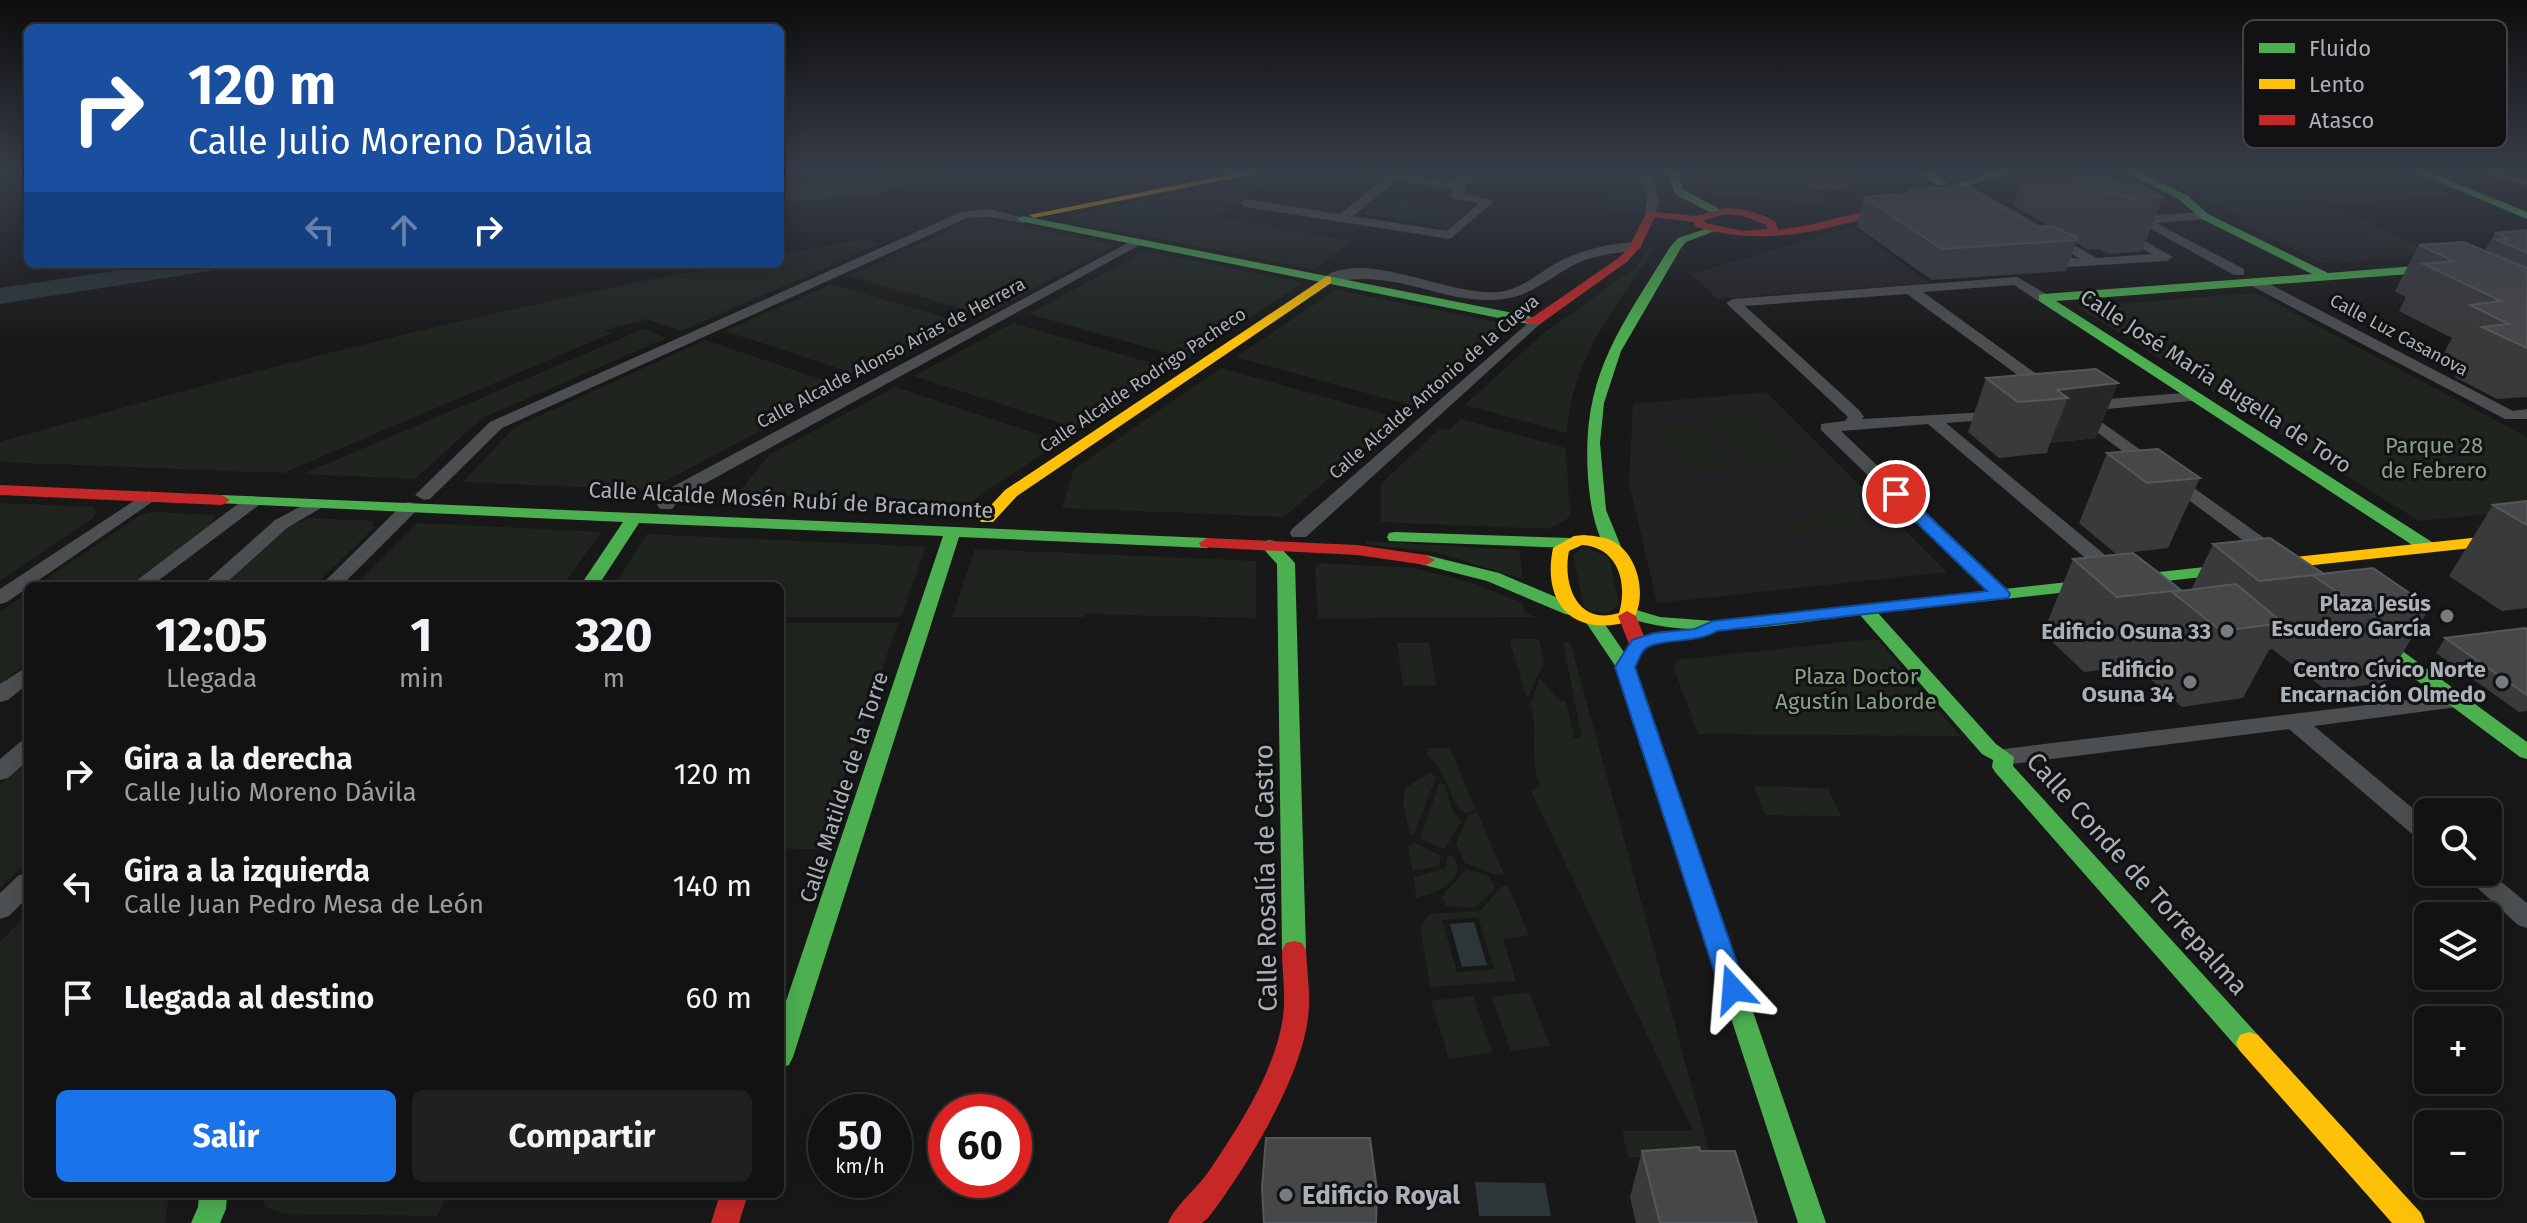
<!DOCTYPE html>
<html lang="es">
<head>
<meta charset="utf-8">
<style>
  :root { --surface:#121212; --page:#1f2020; --text:#f1f3f6; --muted:#9c9e9f; --line:#313232; --accent:#1a73e8 }
  body { margin:0; font-family:"Fira Sans",sans-serif; background:var(--page); color:var(--text); height:100vh; display:flex; flex-direction:column; font-size:30px; white-space:nowrap }
  * { box-sizing:border-box; margin:0 }
  p { font-size:26px; color:var(--muted) }
  .icon { flex:none; width:44px; height:44px; fill:none; stroke:currentColor; stroke-width:2; stroke-linecap:round; stroke-linejoin:round }
  .map { position:relative; flex:1; overflow:hidden }
  .drawer { position:absolute; left:24px; top:582px; width:760px; height:616px; display:flex; flex-direction:column; background:var(--surface); border-radius:12px; box-shadow:0 4px 20px #0003,0 0 0 2px var(--line) }
  .drawer>* { flex:none }
  .guide { position:absolute; left:24px; top:24px; width:760px; height:244px; border-radius:12px; box-shadow:0 4px 20px #0003,0 0 0 2px var(--line); background:#1a4fa0; color:#fff; overflow:hidden }
  .controls { position:absolute; left:2414px; top:798px; display:grid; gap:16px }
  .controls a { display:grid; place-items:center; width:88px; height:88px; border-radius:12px; background:var(--surface); box-shadow:0 4px 20px #0003,0 0 0 2px var(--line); font-size:40px }
  .speed { position:absolute; left:808px; top:1094px; display:flex; gap:16px; font-size:40px; font-weight:700; text-align:center }
  .speed>* { display:grid; place-content:center; width:104px; height:104px; border-radius:50%; background:var(--surface); box-shadow:0 4px 20px #0003,0 0 0 2px var(--line); line-height:1 }
  .speed small { font-size:20px; font-weight:400 }
  .speed .limit { border:12px solid #d22; background:#fff; color:#111 }
  .pin { position:absolute; display:grid; place-items:center; width:68px; height:68px; color:#fff; margin:-34px; border:4px solid #fff; border-radius:50%; box-shadow:0 2px 8px #0007 }
  .me { position:absolute; width:88px; margin:-44px; rotate:341deg; stroke-linejoin:round; filter:drop-shadow(0 0 6px #0008) }
  .turn { display:flex; align-items:center; gap:28px; height:168px; padding:0 32px; font-size:36px }
  .turn .icon { width:104px; height:104px; stroke-width:2.5 }
  .turn b { display:block; font-size:56px; line-height:68px }
  .lanes { display:flex; align-items:center; height:76px; padding:0 32px; background:#0003; justify-content:center; gap:40px; direction:ltr }
  .lanes .off { opacity:.35 }
  .eta { display:flex; justify-content:space-evenly; align-items:center; height:136px; text-align:center }
  .eta b { font-size:48px; font-weight:700; line-height:56px }
  .cta { display:flex; gap:16px; margin-top:auto; padding:16px 32px }
  .cta a { flex:1; height:92px; border-radius:12px; background:var(--accent); color:#fff; font-size:32px; font-weight:700; line-height:92px; text-align:center }
  .cta a+a { background:var(--page); color:var(--text) }
  ul { padding:0; list-style:none }
  li { display:flex; align-items:center; gap:24px; height:112px; padding:0 32px }
  li div { flex:1 }
  li b { display:block; font-size:30px }
  li em { font-style:normal }
  .map>svg:first-child { display:block }
</style>
</head>
<body>
<div class="map">
<svg width="2527" height="1223" viewBox="0 0 2527 1223">
  <rect width="100%" height="100%" fill="#181818"/>
  <path fill="#222224" d="M1701 171H1779L1825 203 1716 195 1711 194Z
    M2149 171H2392L2450 195 2328 204 2438 254 2322 263 2234 219 2245 218Z
    M1266 175 1275 178 1225 207 1230 209 1218 217 1169 208 1153 198Z
    M1851 227 1930 283 1717 299 1691 274Z
    M1766 392 1947 572 1657 603 1629 483 1633 404Z"/>
  <path fill="#1f251e" fill-rule="evenodd" d="M2325 171 2355 184 2286 188 2256 175Z
    M1776 174 1807 194 1778 197 1747 176Z
    M2245 175 2311 205 2326 204 2438 254 2408 256 2297 206 2230 210 2167 180Z
    M1620 183 1641 186 1643 202 1635 213 1598 208Z
    M1381 197 1466 211 1448 228 1362 214Z
    M1154 198 1170 208 1352 241 1315 270 1070 221 1069 217 1077 214Z
    M978 217 1116 245 984 315 848 276Z
    M867 238 879 244 682 331 646 319C632 325 620 324 605 331L612 333 283 473 0 462V442C182 391 362 341 547 302 624 286 701 264 780 264V255Z
    M1649 247 1654 248C1617 306 1570 361 1567 433L1465 405 1540 336 1635 268Z
    M1145 251H1146L1303 283 1188 359 1029 314Z
    M832 284 967 324 865 377 725 331Z
    M1336 290 1507 324 1413 406 1236 357Z
    M2256 293 2527 437V510L2419 521 2078 307Z
    M1013 323 1172 369 1079 429 914 376Z
    M643 329 667 338 482 418 415 479 303 474Z
    M705 340 844 387 648 490 463 482 515 427Z
    M1221 368 1399 418 1284 517 1062 508 1074 469Z
    M895 387 1061 442 967 504 738 494 769 455Z
    M1751 415 1800 465 1751 470 1705 419Z
    M1461 419 1566 448 1570 517 1549 529 1381 522V484L1440 428 1449 430Z
    M1693 420 1739 470 1689 475 1647 424Z
    M0 503 94 507 96 512 93 518 0 581Z
    M1854 511 1869 526 1791 534 1778 519Z
    M153 512 216 515 213 522 128 586H36L141 515Z
    M312 518 372 521 374 528 314 586H223L291 525Z
    M418 523 601 532 563 586H355Z
    M647 534 926 547 901 617H780V586H614Z
    M1366 541 1519 550 1523 579 1435 552 1366 544Z
    M1588 548 1609 558 1619 604C1610 616 1595 614 1584 607L1573 556 1580 549Z
    M975 549 1256 561V618L1086 614 1084 617H952Z
    M1320 563 1413 568 1470 582 1522 603 1525 612 1536 617 1318 618 1315 566Z
    M28 592V662L0 684V612Z
    M780 623H898L819 849H780Z
    M1514 639H1539L1544 662 1527 699 1510 642Z
    M1873 639 1878 640 1960 736 1698 734 1673 666 1679 660Z
    M1563 642H1570L1711 1157H1628L1622 1131H1693L1531 791 1540 786C1528 756 1540 726 1530 704L1540 678 1560 701H1566L1574 738H1582Z
    M1397 643H1429L1436 685 1403 686Z
    M1428 748H1450L1475 808 1466 814C1446 800 1451 775 1427 754Z
    M28 760V861L0 888V784Z
    M1431 772 1436 777 1414 835 1410 833 1403 805 1405 788Z
    M1439 784H1445L1451 807 1461 821 1445 849 1420 839Z
    M1754 786 1828 788 1841 816 1765 815Z
    M1477 812 1504 874 1496 875 1465 863 1456 844 1468 816Z
    M1413 842 1441 856 1439 866 1413 871 1408 846Z
    M1447 855 1454 857C1467 882 1436 893 1416 898L1414 877 1446 868Z
    M1466 869 1489 876 1495 888 1474 908 1446 906 1442 898C1446 889 1458 881 1466 869Z
    M1508 886 1529 935 1503 939 1516 981 1430 987 1420 928 1429 914 1480 911 1501 887ZM1478 917 1494 969 1457 972 1442 920Z
    M28 913V1194H169L165 1223H0V942Z
    M1529 992 1550 1046 1511 1051 1492 997Z
    M1473 996 1492 1052 1449 1059 1431 1001Z
    M260 1194H448L437 1216 285 1214 265 1207Z"/>
  <path fill="#2c3639" d="M1474 922 1487 965 1462 967 1450 924Z
    M1475 1182 1545 1183 1551 1216H1479Z"/>
  <g fill="none" stroke-linecap="round" stroke-linejoin="round">
    <path fill="#2c3639" fill-rule="evenodd" d="M897 171H942L939 176 913 180 869 197 780 201V187L866 184Z
      M160 264H221L218 269 209 271 0 304V288Z"/>
    <path fill="#4c4f51" fill-rule="evenodd" d="M1358 171H1404L1403 174 1455 182 1467 171H1479L1464 186 1467 190 1464 194 1494 201 1450 239 1246 207 1240 203 1246 199 1340 214 1385 178ZM1397 180 1453 189 1451 198 1479 203 1447 231 1353 216Z
      M1639 171H1651L1659 201 1655 216 1645 213 1647 201Z
      M1957 183H1965L2097 258 2152 254 2118 235 2116 232 2122 228 2173 257 2167 261 2068 267 2041 254V248C2055 246 2065 259 2080 259L1957 187Z
      M988 209 1029 219 1023 223 988 217 967 218 502 428 430 499 424 500 415 495 490 422 961 212Z
      M2204 212 2210 216 2208 219 2156 223 2244 269V275H2234L2135 220 2141 216Z
      M1135 239 1145 242 684 495 672 509H660L657 505 672 487Z
      M1635 242 1641 246 1640 249C1619 253 1599 254 1580 262 1553 274 1533 296 1503 299 1443 307 1395 265 1327 284L1320 280C1362 244 1454 301 1505 291 1523 287 1538 274 1553 265 1578 250 1607 244 1635 242Z
      M2017 277 2048 295V301H2038L2014 285 1923 292 2053 386V392H2041L1907 294 1745 306 1859 410 1864 417 1862 419 2006 411V417L2000 419 1946 423 2104 554 2106 558 2104 562H2090L1928 424 1841 431 2008 590 2011 594 2001 600 1994 598 1821 430V424L1845 421 1848 417 1726 303 1733 299Z
      M2250 279H2260L2513 411 2527 409V419H2505L2250 285Z
      M1535 317 1542 321 1540 324 1306 537H1292L1290 533 1292 529Z
      M2195 392 2201 394V400L2086 411 2281 550 2283 554 2281 558H2267L2071 413 2078 408V403L2084 401Z
      M149 491 158 496 155 500 7 602 0 604V589Z
      M253 496 262 501 259 505 151 586H129L247 497Z
      M315 499 324 504 321 508 287 528 223 586H201L275 520Z
      M410 502 419 507 416 511 341 586H320L404 503Z
      M28 666V684L8 700 0 702V684Z
      M2457 694 2465 696 2468 701 2465 706 2314 726 2428 821V843L2419 840 2289 729 2004 765 1996 762 1993 757 1996 752 2004 749Z
      M28 739V760L8 778 0 780V759L20 742Z
      M2488 871 2527 903V928L2518 925 2460 872Z
      M28 873V897L9 916 0 919V893L19 875Z"/>
    <path fill="#4caf50" fill-rule="evenodd" d="M1666 171H1676L1684 190 1721 210V214H1713L1675 194Z
      M1917 171H1929L1948 184 1939 186Z
      M1998 171H2015L1878 214 1869 212Z
      M2124 171H2137L2188 196 2208 214 2328 273 2527 257V265L2056 301 2435 544 2437 548 2435 552H2423L2039 301V295L2043 294 2312 274 2200 218 2180 200Z
      M2412 171H2426L2527 212V219Z
      M1023 216 1529 316 1535 320 1529 324 1019 221 1017 219Z
      M1705 229 1715 231 1686 242 1681 248 1621 351 1604 403 1600 443 1606 510 1622 549 1614 554 1608 553C1594 529 1590 504 1588 477 1581 375 1620 329 1670 247L1678 238Z
      M222 495 1207 538 1215 543 1207 548 959 537 793 1057 789 1065 780 1068V1019L943 536 639 523 598 586H580L623 522 216 503 214 500Z
      M1395 532 1569 538 1577 543 1569 548 1389 541 1387 537 1389 533Z
      M1268 540 1274 541 1295 563 1306 950 1302 957 1294 959 1286 957 1282 950 1277 564 1260 545Z
      M1426 555 1499 573 1577 606 1580 610 1571 615 1565 614 1487 581 1420 564 1417 560 1420 556Z
      M2250 562 2259 567 2256 571 1878 613 1996 744 2014 757 2013 766 2258 1035 2262 1043 2258 1051 2249 1054 2240 1051 1995 772 1992 767 1993 760 1982 754 1860 615C1781 624 1701 642 1624 617L1621 613 1630 608 1660 617 1713 621Z
      M1594 616 1600 617 1634 667 1826 1223H1798L1616 667 1585 621Z
      M2368 629 2375 631 2527 742V759L2520 757 2361 639 2359 635Z
      M199 1194H227L226 1209 220 1223H191L198 1207Z"/>
    <path fill="#ffc107" fill-rule="evenodd" d="M1247 171H1269L1034 218 1029 215Z
      M1327 276 1331 277V283L1017 496 993 522H981L979 519 981 516 1005 490Z
      M2527 532V542L2250 572 2241 567 2250 562Z
      M1584 535C1595 536 1607 537 1616 543 1639 558 1647 597 1633 620 1577 639 1541 607 1553 548L1574 536ZM1582 545C1618 547 1628 583 1619 613 1578 626 1562 585 1569 551Z
      M2249 1032 2258 1035 2421 1213 2425 1223H2392L2240 1051 2236 1043 2240 1035Z"/>
    <path fill="#c62828" fill-rule="evenodd" d="M2471 171H2491L2527 179V185Z
      M1726 208C1743 208 1759 213 1775 221L1778 230 1809 225 1874 209 1879 212C1870 218 1856 221 1844 224 1794 237 1747 242 1696 227L1693 222 1655 217 1641 246 1628 261 1540 324H1529L1523 320 1533 317 1620 257 1630 245 1647 211 1697 216ZM1726 214 1743 216 1766 225 1767 229 1743 231 1705 223 1704 220Z
      M0 485 222 495 230 500 222 505 0 495Z
      M1207 538 1357 545 1426 555 1435 560 1426 565 1357 555 1201 547 1199 543Z
      M1627 611 1636 616 1647 644 1632 671 1625 673 1616 667 1629 644 1618 616Z
      M1294 941 1302 943 1306 950C1307 973 1311 996 1308 1018 1300 1081 1246 1168 1208 1218L1202 1223H1168C1176 1204 1197 1189 1209 1171 1239 1126 1275 1072 1283 1017 1286 995 1282 972 1282 950L1286 943Z
      M720 1194H748L739 1223H711Z"/>
  </g>
  <path fill="#393a3b" d="M1785 171H1853L1849 188 1819 191 1810 188Z
    M2024 171H2096L2124 186 2163 197 2142 252 2108 254 2099 249 2088 250 2076 242 2066 271 1932 280 1857 227 1864 197 1908 194 1909 190 2033 227 2049 226 2013 205Z
    M2513 171H2527V175Z
    M2527 230V397L2497 399 2455 377 2462 363 2444 353 2452 338 2399 311 2406 297 2395 291 2419 245 2485 250 2495 233Z
    M2096 369V438L2050 443 2047 453 1999 458 1968 432 1986 378Z
    M2107 453 2200 478 2168 548 2116 554 2079 523Z
    M2527 501V608L2502 611 2449 576 2493 505Z
    M2213 544 2324 574 2430 607 2385 683 2326 690 2272 649 2269 650 2243 698 2182 707 2137 667V665L2084 672 2043 633 2073 559 2181 590 2180 591 2191 590Z
    M2527 629V711L2519 712 2436 653 2445 638Z
    M1642 1151H1700L1757 1223H1636L1630 1197Z"/>
  <path fill="#272728" d="M2118 383 2096 438 2050 443 2068 398 2057 390Z"/>
  <path fill="#464749" stroke="#55585a" stroke-width="2" d="M2064 171H2096L2124 186 2139 185 2163 197 2129 199 2119 194 2108 195Z
    M1963 186 2033 227 2051 226 2077 237V240L1942 249 1864 197 1915 193 1909 190Z
    M2527 230V253L2495 239H2509L2495 233Z
    M2463 242 2527 268V348L2482 327 2509 324 2470 305 2501 301 2423 264 2454 261 2419 245Z
    M2096 369 2118 383 2057 390 2068 398 2018 402 1986 378Z
    M2158 449 2200 478 2147 483 2107 453Z
    M2527 501V525L2493 505Z
    M2270 538 2324 574 2259 581 2213 544Z
    M2133 553 2181 590 2117 597 2073 559Z
    M2373 568 2430 607 2370 614 2312 575Z
    M2236 584 2283 623 2221 631 2172 592Z
    M2525 628 2527 629V695L2445 638Z
    M1266 1138H1370L1377 1190 1376 1223H1264L1262 1188Z
    M1699 1147 1700 1151H1735L1757 1223H1660L1642 1151Z"/>
  <linearGradient id="sky" x2="0" y2="1"><stop stop-color="#0d0d0d"/><stop offset="0.5" stop-color="#373d48"/><stop offset="1" stop-color="#373d48" stop-opacity="0"/></linearGradient>
  <rect width="2527" height="342" fill="url(#sky)"/>
  <path fill="#1a73e8" stroke="#114b97" stroke-width="2" d="M1896 489 1902 491 2008 591 2010 594 2008 598 1717 631C1697 644 1655 638 1644 650 1640 654 1638 662 1635 667L1746 989 1742 996 1733 999 1724 996 1720 989 1615 667 1632 640 1654 633 1695 629 1713 621 1987 591 1891 498 1888 494Z"/>
  <g fill="#777c80" stroke="#121214" stroke-width="3">
    <circle cx="2447" cy="616" r="8"/>
    <circle cx="2227" cy="631" r="8"/>
    <circle cx="2190" cy="682" r="8"/>
    <circle cx="2502" cy="682" r="8"/>
    <circle cx="1286" cy="1195" r="8"/>
  </g>
  <g text-anchor="middle" dominant-baseline="central" stroke-width="6" stroke-linejoin="round" paint-order="stroke">
    <g font-size="18" fill="#aab2b8" stroke="#121214">
      <text transform="translate(2399 335) rotate(28)">Calle Luz Casanova</text>
      <text transform="translate(891 353) rotate(-28)">Calle Alcalde Alonso Arias de Herrera</text>
      <text transform="translate(1143 380) rotate(-34)">Calle Alcalde Rodrigo Pacheco</text>
      <text transform="translate(1434 387) rotate(-41)">Calle Alcalde Antonio de la Cueva</text>
    </g>
    <g font-size="22" fill="#aab2b8" stroke="#121214">
      <text transform="translate(2216 381) rotate(33)">Calle José María Bugella de Toro</text>
      <text transform="translate(791 500) rotate(3)">Calle Alcalde Mosén Rubí de Bracamonte</text>
      <text transform="translate(844 787) rotate(-72)">Calle Matilde de la Torre</text>
    </g>
    <g font-size="22" fill="#87a282" stroke="#121214">
      <text x="2434" y="445">Parque 28<tspan x="2434" dy="25">de Febrero</tspan></text>
      <text x="1856" y="676">Plaza Doctor<tspan x="1856" dy="25">Agustín Laborde</tspan></text>
    </g>
    <g font-size="22" font-weight="bold" fill="#aab2b8" stroke="#121214" text-anchor="end">
      <text x="2431" y="603">Plaza Jesús<tspan x="2431" dy="25">Escudero García</tspan></text>
      <text x="2211" y="631">Edificio Osuna 33</text>
      <text x="2174" y="669">Edificio<tspan x="2174" dy="25">Osuna 34</tspan></text>
      <text x="2486" y="669">Centro Cívico Norte<tspan x="2486" dy="25">Encarnación Olmedo</tspan></text>
    </g>
    <g font-size="26" fill="#aab2b8" stroke="#121214">
      <text transform="translate(2137 874) rotate(48)">Calle Conde de Torrepalma</text>
      <text transform="translate(1266 878) rotate(-91)">Calle Rosalía de Castro</text>
    </g>
    <g font-size="26" font-weight="bold" fill="#aab2b8" stroke="#121214" text-anchor="start">
      <text x="1302" y="1195">Edificio Royal</text>
    </g>
  </g>
  <rect x="2243" y="20" width="264" height="128" rx="12" fill="#121214" stroke="#404245" stroke-width="2"/>
  <rect x="2259" y="43" width="36" height="10" fill="#4caf50"/>
  <rect x="2259" y="79" width="36" height="10" fill="#ffc107"/>
  <rect x="2259" y="115" width="36" height="10" fill="#c62828"/>
  <g font-size="22" fill="#aab2b8">
    <text x="2309" y="56">Fluido</text>
    <text x="2309" y="92">Lento</text>
    <text x="2309" y="128">Atasco</text>
  </g>
</svg>
<div class="controls">
<a><svg class="icon" aria-label="search" viewBox="0 0 24 24"><circle cx="10" cy="10" r="6"/><path d="M15 15l6 6"/></svg></a>
<a><svg class="icon" aria-label="layers" viewBox="0 0 24 24"><path d="M12 4l9 5-9 5-9-5zM3 14l9 5 9-5"/></svg></a>
<a>+</a>
<a>−</a>
</div>
<div class="speed"><div>50<small>km/h</small></div><div class="limit">60</div></div>
<div class="pin" style="left:1896px;top:494px;background:#d93025"><svg class="icon" aria-label="arrive" viewBox="0 0 24 24"><path d="M6 21V4h12l-3 4 3 4H6"/></svg></div>
<svg class="me" style="left:1733px;top:989px" viewBox="-20 -20 40 40"><path d="M0-17L14 15 0 8-14 15z" fill="#1a73e8" stroke="#fff" stroke-width="4"/></svg>
<div class="guide">
<div class="turn"><svg class="icon" aria-label="right" viewBox="0 0 24 24"><path d="M7 20v-9h11M14 6l5 5-5 5"/></svg><div><b>120 m</b>Calle Julio Moreno Dávila</div></div>
<div class="lanes"><svg class="icon off" aria-label="left" viewBox="0 0 24 24"><path d="M17 20v-9H6M10 6l-5 5 5 5"/></svg><svg class="icon off" aria-label="ahead" viewBox="0 0 24 24"><path d="M12 20V5M6 11l6-6 6 6"/></svg><svg class="icon" aria-label="right" viewBox="0 0 24 24"><path d="M7 20v-9h11M14 6l5 5-5 5"/></svg></div>
</div>
<section class="drawer">
<div class="eta">
<div><b>12:05</b><p>Llegada</p></div>
<div><b>1</b><p>min</p></div>
<div><b>320</b><p>m</p></div>
</div>
<ul>
<li><svg class="icon" aria-label="right" viewBox="0 0 24 24"><path d="M7 20v-9h11M14 6l5 5-5 5"/></svg><div><b>Gira a la derecha</b><p>Calle Julio Moreno Dávila</p></div><em>120 m</em></li>
<li><svg class="icon" aria-label="left" viewBox="0 0 24 24"><path d="M17 20v-9H6M10 6l-5 5 5 5"/></svg><div><b>Gira a la izquierda</b><p>Calle Juan Pedro Mesa de León</p></div><em>140 m</em></li>
<li><svg class="icon" aria-label="arrive" viewBox="0 0 24 24"><path d="M6 21V4h12l-3 4 3 4H6"/></svg><div><b>Llegada al destino</b></div><em>60 m</em></li>
</ul>
<div class="cta"><a>Salir</a><a>Compartir</a></div>
</section>
</div>
</body>
</html>
